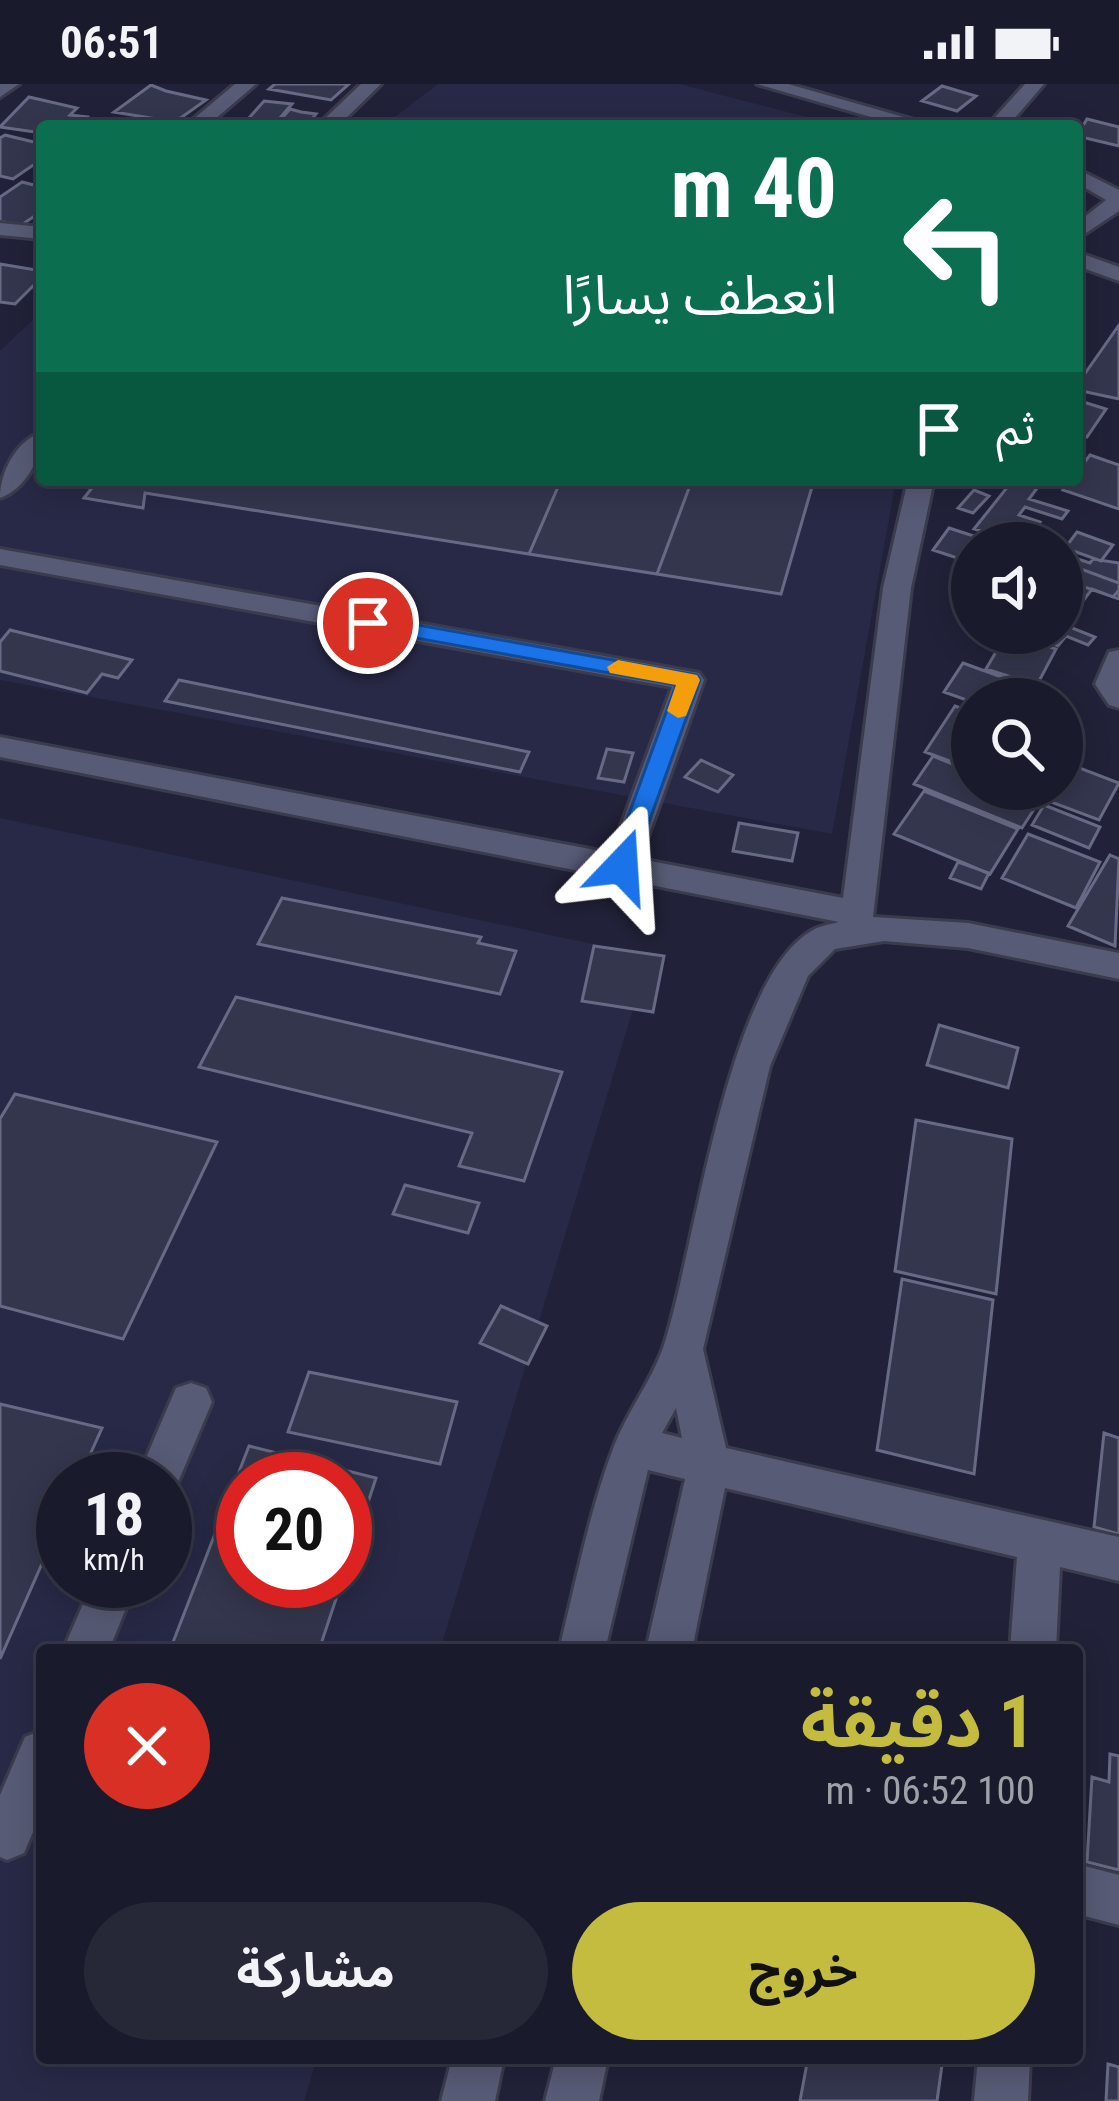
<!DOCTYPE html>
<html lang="ar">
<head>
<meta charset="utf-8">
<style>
  :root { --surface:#191a2b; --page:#262737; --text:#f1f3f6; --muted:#9fa1a9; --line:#373847; --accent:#c4bc3e }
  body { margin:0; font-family:"Roboto Condensed","Noto Sans Arabic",sans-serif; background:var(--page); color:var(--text); direction:rtl; height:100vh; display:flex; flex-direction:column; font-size:45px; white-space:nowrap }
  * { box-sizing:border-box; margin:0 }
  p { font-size:39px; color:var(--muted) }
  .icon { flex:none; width:66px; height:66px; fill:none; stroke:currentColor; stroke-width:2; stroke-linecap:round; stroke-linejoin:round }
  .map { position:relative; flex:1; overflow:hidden; direction:ltr }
  .details { position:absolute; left:36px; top:1560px; width:1047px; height:420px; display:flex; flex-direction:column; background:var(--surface); border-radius:12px; box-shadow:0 6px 30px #0003,0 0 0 3px var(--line); direction:rtl }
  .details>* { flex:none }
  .top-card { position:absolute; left:36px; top:36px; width:1047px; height:366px; border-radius:12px; box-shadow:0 6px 30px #0003,0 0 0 3px var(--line); direction:rtl; background:#0b6e4f; color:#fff; overflow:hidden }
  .buttons { position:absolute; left:951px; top:438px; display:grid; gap:24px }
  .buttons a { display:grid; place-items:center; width:132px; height:132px; border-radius:50%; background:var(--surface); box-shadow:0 6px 30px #0003,0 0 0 3px var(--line); font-size:60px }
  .speed { position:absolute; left:36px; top:1368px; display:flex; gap:24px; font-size:60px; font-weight:700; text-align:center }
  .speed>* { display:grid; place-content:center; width:156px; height:156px; border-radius:50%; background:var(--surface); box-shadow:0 6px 30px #0003,0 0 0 3px var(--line); line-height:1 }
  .speed small { font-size:30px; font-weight:400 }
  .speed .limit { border:18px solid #d22; background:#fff; color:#111 }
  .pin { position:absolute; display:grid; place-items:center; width:102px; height:102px; color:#fff; margin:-51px; border:6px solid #fff; border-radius:50%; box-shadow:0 3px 12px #0007 }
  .me { position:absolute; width:132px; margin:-66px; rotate:20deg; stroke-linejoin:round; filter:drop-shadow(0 0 9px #0008) }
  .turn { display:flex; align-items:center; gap:42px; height:252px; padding:0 48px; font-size:54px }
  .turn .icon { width:156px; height:156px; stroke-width:2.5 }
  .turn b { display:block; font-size:84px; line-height:102px }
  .then { display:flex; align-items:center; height:114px; padding:0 48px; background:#0003; gap:24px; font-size:45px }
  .round { display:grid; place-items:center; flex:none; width:126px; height:126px; border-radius:63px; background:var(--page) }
  .summary { display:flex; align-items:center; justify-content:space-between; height:204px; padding:0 48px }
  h1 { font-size:72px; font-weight:700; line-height:90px; color:var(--accent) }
  .action { display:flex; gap:24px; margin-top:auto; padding:24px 48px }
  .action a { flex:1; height:138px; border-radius:72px; background:var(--accent); color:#111; font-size:48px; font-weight:700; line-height:138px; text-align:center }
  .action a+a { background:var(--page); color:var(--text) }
  .status { display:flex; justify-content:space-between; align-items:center; height:84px; padding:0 60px; background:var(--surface); direction:ltr }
  .status svg { height:33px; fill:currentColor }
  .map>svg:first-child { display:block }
</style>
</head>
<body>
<div class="status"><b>06:51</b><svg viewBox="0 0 49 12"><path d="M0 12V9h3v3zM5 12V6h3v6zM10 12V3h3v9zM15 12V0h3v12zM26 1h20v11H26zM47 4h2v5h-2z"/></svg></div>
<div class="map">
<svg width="1119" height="2017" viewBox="0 0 1119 2017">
  <rect width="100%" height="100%" fill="#212239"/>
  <path fill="#282946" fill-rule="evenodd" d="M438 0H679L842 42H383Z
    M42 227V396H896L832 750 0 596V267Z
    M0 734 649 872 440 1566H42V1974H317L304 2017H0ZM63 1395H165V1497H63ZM243 1395H345V1497H243Z"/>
  <path fill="#34364e" stroke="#686a85" stroke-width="3" d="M275 0H349L331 16 269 5Z
    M151 1 166 7 206 16 175 38 114 28Z
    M942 2 976 12 957 27 922 17Z
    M29 13 77 24 70 31 87 33 78 42H42V49L0 43Z
    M264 17 292 20 273 42H242Z
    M290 25 301 28 316 30 306 42H275Z
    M1087 35 1119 43V62L1077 52Z
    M5 51 42 60V75L13 95 0 92V54Z
    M22 98 42 103V127L20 142 0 137V113Z
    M0 180 42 187V193L15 220 0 218Z
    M1119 241V315L1077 306V301Z
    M1077 316 1106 325 1087 353 1077 350Z
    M1090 371 1119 381V425L1063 406 1071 396H1077V388Z
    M98 396H561L529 470 145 409 143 424 84 414Z
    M561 396H692L657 490 529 470Z
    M692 396H814L781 510 657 490Z
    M1013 396 1041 399 1029 415 1068 427 1062 435 1025 423 1019 431 1040 438 1025 459 974 445Z
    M974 406 989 412 973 429 958 424Z
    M949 444 995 459H972V479L933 466Z
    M1077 448 1113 461 1101 477 1065 464Z
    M1062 470 1090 479 1093 475 1119 479V515L1076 500 1067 514 1062 512Z
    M1062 478 1119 499V506L1113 513 1092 505 1073 530 1062 526Z
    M1062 540 1095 553 1088 561 1066 552 1058 562 1024 549H1062Z
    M10 546 132 576 118 594 102 590 87 609 0 587V558Z
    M1007 549 1056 565 1037 601 986 585Z
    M963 579 1007 595 994 615 972 618 944 608Z
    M179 596 529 668 520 688 165 617Z
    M955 622 972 628V685L925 668Z
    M607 665 633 669 624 698 598 694Z
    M933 672 972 688V705H1047L1022 744 914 700Z
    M701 676 733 691 718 708 685 693Z
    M1064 678 1119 699 1099 736 1043 715 1049 705H1062Z
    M924 707 1018 745 990 790 894 750Z
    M1044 721 1100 743 1089 764 1032 741Z
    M739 739 798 749 792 777 733 767Z
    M1028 750 1100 778 1076 824 1002 794Z
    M1110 771 1119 775 1115 862 1068 842Z
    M958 778 989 789 981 805 950 794Z
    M282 814 481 853 478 859 516 867 500 910 258 860Z
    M594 862 664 872 653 928 582 917Z
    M236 913 562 988 524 1097 459 1082 472 1049 199 983Z
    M939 941 1018 964 1008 1004 927 981Z
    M15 1010 217 1058 123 1255 0 1222V1035Z
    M916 1036 1012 1055 996 1210 895 1187Z
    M405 1101 479 1119 468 1149 393 1130Z
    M902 1195 993 1216 974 1390 877 1366Z
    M501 1222 547 1242 528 1280 480 1259Z
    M309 1288 457 1318 440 1380 288 1348Z
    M0 1320 102 1344 79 1395H63V1432L0 1575Z
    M1104 1349 1119 1354V1450L1094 1443Z
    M249 1362 376 1394 345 1489V1395H243V1497H342L319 1566H170Z
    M1110 1670 1119 1672V1786L1087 1778 1092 1693 1109 1698Z
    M808 1974H943L937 2017H800Z
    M1108 1980 1119 1983V2017H1106Z"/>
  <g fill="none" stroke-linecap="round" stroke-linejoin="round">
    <g stroke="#3b3b4e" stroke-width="6">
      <path id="minor" d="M0 0H19L0 13Z
        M235 0H256L207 42H185Z
        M361 0H381L338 42H317Z
        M757 0H788L935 42H902Z
        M1025 0H1044L1008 42H987Z
        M1077 85 1119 106V127L1077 155V139L1106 116 1077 99Z
        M0 139 42 143V155L0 151Z
        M1077 168 1119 183V197L1077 182Z
        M42 348C42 373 26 405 0 414 0 388 16 357 42 348Z
        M908 396H934L911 504 873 833 968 839 1119 869V895L968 864 884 857 835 865 808 892 770 982 703 1265 726 1364 1119 1453V1497L1060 1483 1056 1566H1010L1017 1473 725 1404 692 1566H646L685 1395 648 1386 605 1566H559C576 1498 589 1428 614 1362 627 1328 651 1298 663 1264 695 1170 726 894 813 846 820 842 831 840 839 838L0 673V653L611 769 672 603 0 481V465L699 589 704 596 640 775 843 814 883 504ZM676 1324 682 1354 662 1349Z
        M1119 566V624L1109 621 1095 600 1109 568Z
        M191 1299 206 1304 212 1318 173 1410 165 1413V1395H137L176 1304Z
        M93 1497H137L109 1566H63Z
        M42 1646V1727L24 1769 7 1776 0 1773V1711L25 1653Z
        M1077 1780 1119 1791V1841L1077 1830Z
        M452 1974H504L495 2017H441Z
        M556 1974H608L599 2017H545Z
        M978 1974H1030L1028 2017H974Z"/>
    </g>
    <use href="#minor" fill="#585b75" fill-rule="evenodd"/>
  </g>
  <path fill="#1a73e8" stroke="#114b97" stroke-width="3" d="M368 532 697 591 700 596 631 788 622 791 610 782 676 601 360 544 357 539Z"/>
  <path fill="#f59e0b" d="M618 576 697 591 700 596 686 632 678 634 667 627 676 601 610 589 607 583Z"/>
</svg>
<div class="buttons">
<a><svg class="icon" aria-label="sound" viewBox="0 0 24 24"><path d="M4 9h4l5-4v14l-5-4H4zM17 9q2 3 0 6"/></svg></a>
<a><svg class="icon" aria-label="search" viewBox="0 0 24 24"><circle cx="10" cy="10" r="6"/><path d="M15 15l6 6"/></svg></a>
</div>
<div class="speed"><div>18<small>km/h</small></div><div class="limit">20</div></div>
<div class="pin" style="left:368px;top:539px;background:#d93025"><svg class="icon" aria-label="arrive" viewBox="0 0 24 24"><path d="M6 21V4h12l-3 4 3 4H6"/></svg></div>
<svg class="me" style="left:622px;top:782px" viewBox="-20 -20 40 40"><path d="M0-17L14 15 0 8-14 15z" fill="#1a73e8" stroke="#fff" stroke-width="4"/></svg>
<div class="top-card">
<div class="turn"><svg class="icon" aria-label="left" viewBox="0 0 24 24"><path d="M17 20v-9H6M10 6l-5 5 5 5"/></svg><div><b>40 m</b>انعطف يسارًا</div></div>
<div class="then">ثم<svg class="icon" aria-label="arrive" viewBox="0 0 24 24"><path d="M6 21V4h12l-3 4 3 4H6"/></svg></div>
</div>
<section class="details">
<div class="summary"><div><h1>1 دقيقة</h1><p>100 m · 06:52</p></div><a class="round" style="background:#d93025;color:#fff"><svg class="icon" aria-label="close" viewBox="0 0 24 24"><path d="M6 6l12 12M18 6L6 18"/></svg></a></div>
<div class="action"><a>خروج</a><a>مشاركة</a></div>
</section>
</div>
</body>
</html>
